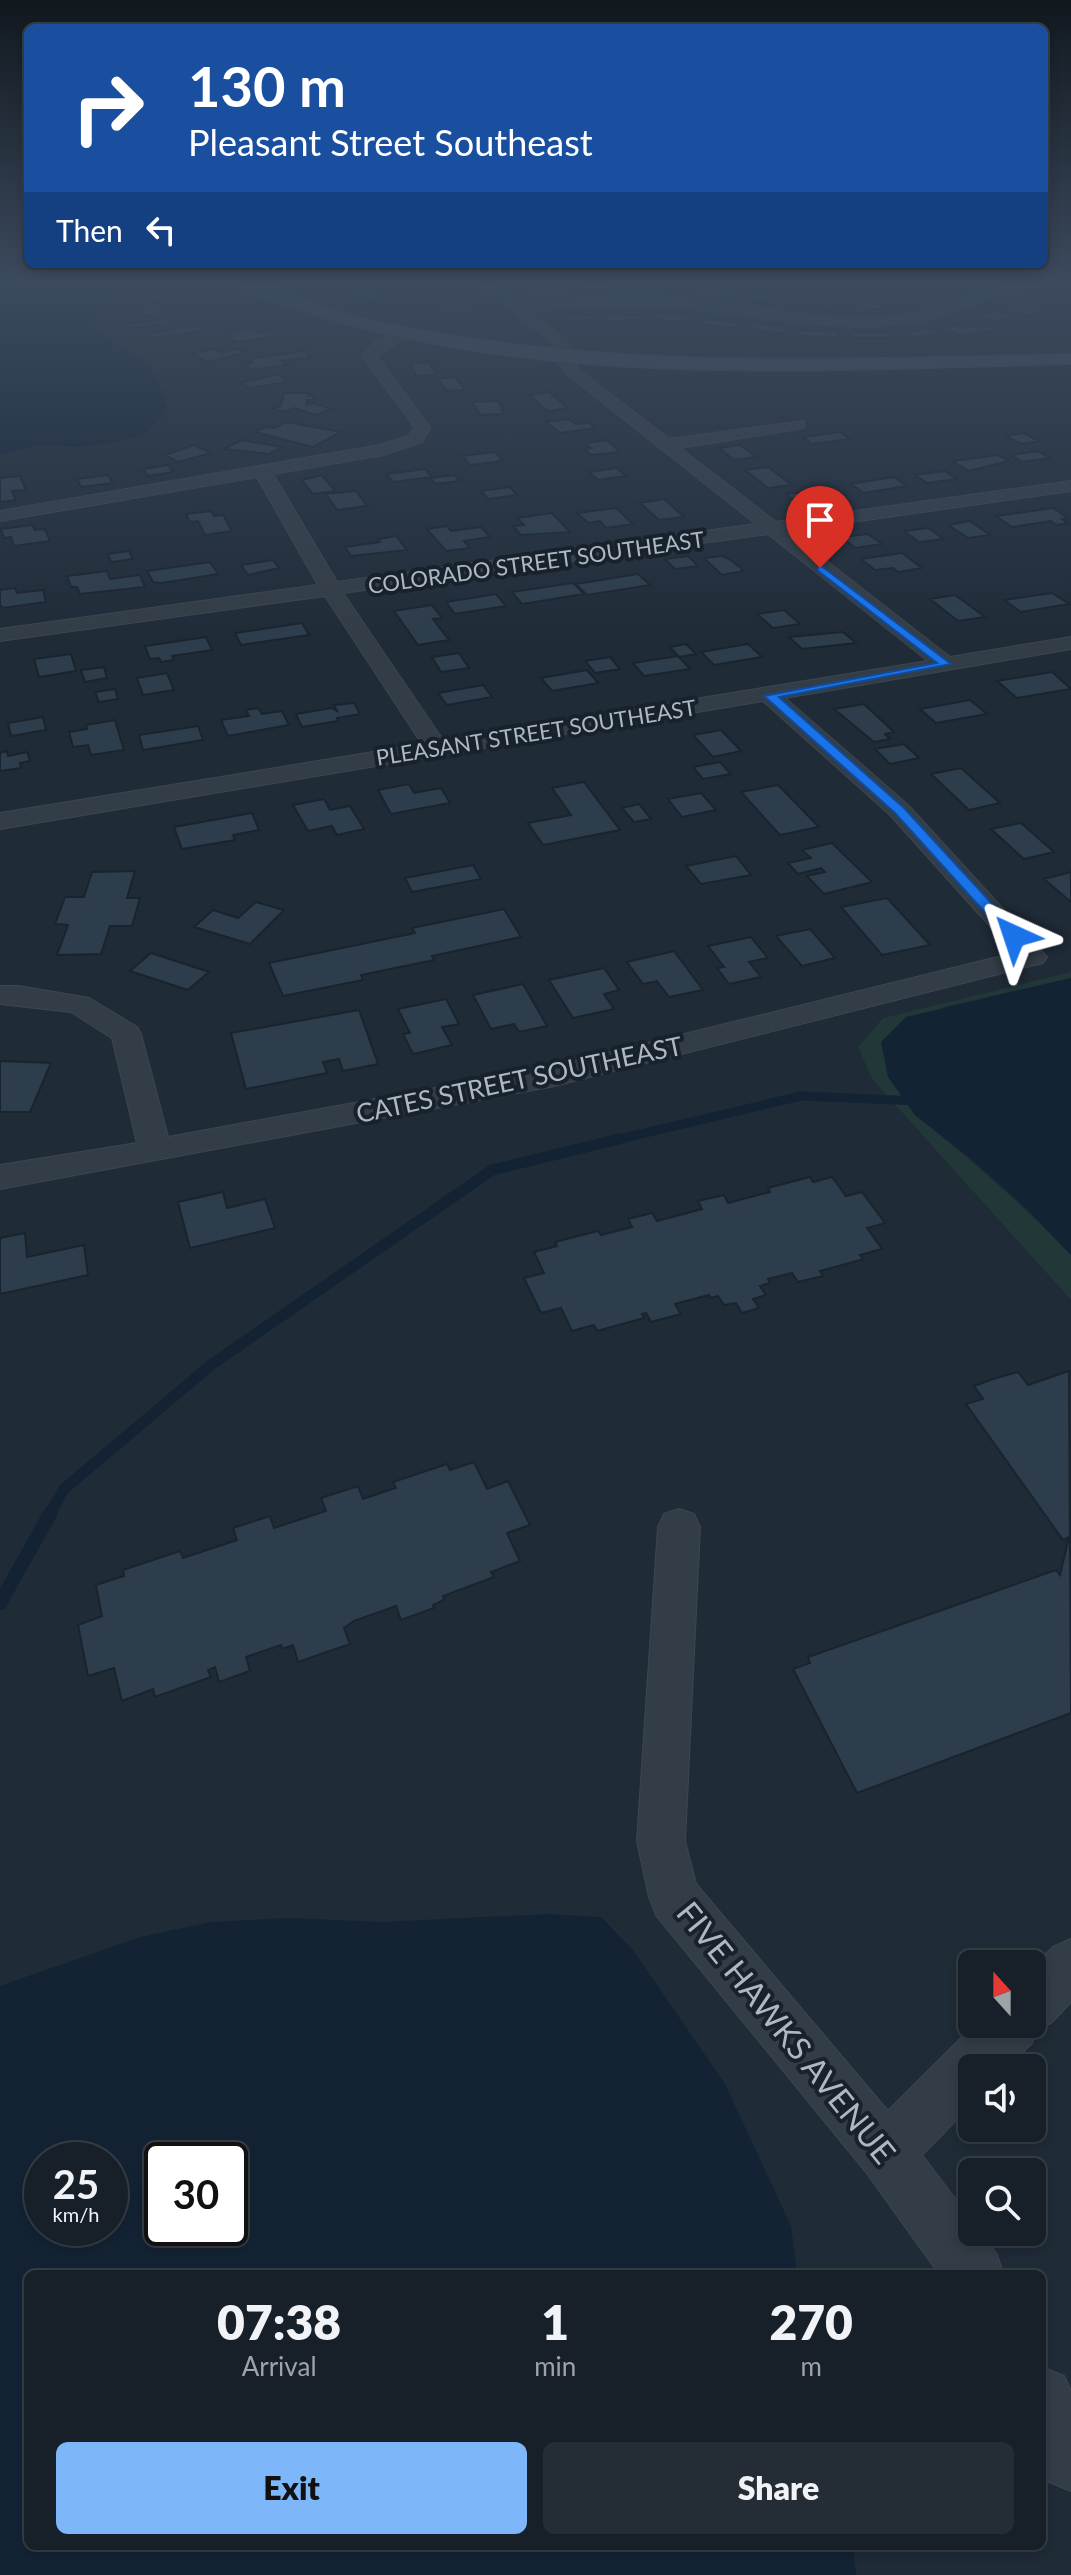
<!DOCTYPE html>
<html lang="en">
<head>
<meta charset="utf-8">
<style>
  :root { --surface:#172029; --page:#242d35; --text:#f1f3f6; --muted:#9ea3a8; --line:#363e46; --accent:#7db7f9 }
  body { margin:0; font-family:Lato,sans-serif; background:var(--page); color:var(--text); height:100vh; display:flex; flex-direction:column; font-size:30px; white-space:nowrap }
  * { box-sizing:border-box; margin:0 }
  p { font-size:26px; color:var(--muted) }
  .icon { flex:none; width:44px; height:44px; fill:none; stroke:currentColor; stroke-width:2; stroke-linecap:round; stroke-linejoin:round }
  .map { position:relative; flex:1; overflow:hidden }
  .panel { position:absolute; left:24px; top:2270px; width:1022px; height:280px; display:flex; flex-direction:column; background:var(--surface); border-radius:12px; box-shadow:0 4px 12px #0003,0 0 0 2px var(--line) }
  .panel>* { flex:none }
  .guide { position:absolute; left:24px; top:24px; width:1024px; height:244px; border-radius:12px; box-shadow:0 4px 12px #0003,0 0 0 2px var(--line); background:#1a4fa0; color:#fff; overflow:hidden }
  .needle { width:52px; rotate:339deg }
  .fabs { position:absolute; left:958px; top:1950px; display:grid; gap:16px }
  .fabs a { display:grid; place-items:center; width:88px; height:88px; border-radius:12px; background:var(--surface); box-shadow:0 4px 12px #0003,0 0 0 2px var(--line); font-size:40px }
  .speed { position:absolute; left:24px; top:2142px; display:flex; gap:16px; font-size:40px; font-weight:700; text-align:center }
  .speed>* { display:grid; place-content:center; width:104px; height:104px; border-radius:50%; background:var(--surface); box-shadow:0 4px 12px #0003,0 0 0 2px var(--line); line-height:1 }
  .speed small { font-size:20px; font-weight:400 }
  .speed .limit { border:4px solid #111; border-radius:12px; background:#fff; color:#111 }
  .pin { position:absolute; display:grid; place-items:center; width:68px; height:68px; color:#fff; margin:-82px -34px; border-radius:50% 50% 50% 0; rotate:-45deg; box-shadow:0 0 8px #0007 }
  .pin .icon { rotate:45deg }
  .me { position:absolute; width:88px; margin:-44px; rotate:318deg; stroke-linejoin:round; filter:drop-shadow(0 0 6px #0008) }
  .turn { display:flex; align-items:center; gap:28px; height:168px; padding:0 32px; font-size:36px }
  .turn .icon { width:104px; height:104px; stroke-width:2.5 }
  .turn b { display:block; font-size:56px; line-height:68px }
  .then { display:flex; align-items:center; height:76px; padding:0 32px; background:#0003; gap:16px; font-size:30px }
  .eta { display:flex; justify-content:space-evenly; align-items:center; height:136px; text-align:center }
  .eta b { font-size:48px; font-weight:800; line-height:56px }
  .action { display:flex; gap:16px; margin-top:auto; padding:16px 32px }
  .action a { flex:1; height:92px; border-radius:12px; background:var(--accent); color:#111; font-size:32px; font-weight:800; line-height:92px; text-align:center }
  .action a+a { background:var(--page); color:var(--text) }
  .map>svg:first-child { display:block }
</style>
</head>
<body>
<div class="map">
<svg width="1071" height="2575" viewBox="0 0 1071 2575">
  <rect width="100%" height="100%" fill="#1f2b37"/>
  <path fill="#213738" d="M1071 972V978L943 1007 915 1115C971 1159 1022 1204 1071 1255V1300L872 1079 858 1047 883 1018Z"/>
  <path fill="#132334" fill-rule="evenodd" d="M0 281H108L92 325C111 346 143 353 157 379 162 388 164 401 167 411L147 433 119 442 81 447 38 446 0 455Z
    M1071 978V1255L1027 1209 971 1159 915 1115 888 1077 881 1042 906 1017Z
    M548 1914 601 1917 633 1950 725 2084 791 2226 797 2274H28V2546H853L856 2575H0V1986L140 1937 211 1922 289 1918 382 1922ZM42 2160H110V2228H42ZM162 2160H230V2228H162Z"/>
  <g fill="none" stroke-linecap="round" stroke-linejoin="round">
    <path stroke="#132334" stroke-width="9" d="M611 1141 801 1096 919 1101"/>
    <path stroke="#132334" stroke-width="11" d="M50 1514 64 1489 211 1365 492 1170 619 1139"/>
    <path stroke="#132334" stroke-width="14" d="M0 1603 51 1512"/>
  </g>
  <path fill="#2e3d4b" stroke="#1a242e" stroke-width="2" d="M615 282 622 287 589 291 582 285Z
    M564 285 572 291 530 295 522 288Z
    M693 287 737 292 730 297 686 291Z
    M363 288 387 296 369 300 349 291Z
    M751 294 789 300 782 304 744 298Z
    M172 295V299H160V302H137V297Z
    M796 300 819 303H835L830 307 790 304Z
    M1022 301 1051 308 1028 316 998 309Z
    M460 302 474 312 447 315 438 309 449 307 444 303Z
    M880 304 885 309 850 310 845 305Z
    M162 307 164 310H160L163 314 142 316 133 310Z
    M995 311 1013 315 998 321 979 317Z
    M605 313 640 315 642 320 608 321Z
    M658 313 678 314 690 317 688 322 655 320Z
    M591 314 598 319 569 322 563 316Z
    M168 319 173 323 130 328 126 324Z
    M704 319 740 323 734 328 698 324Z
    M752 323 790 327 784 333H773L747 328Z
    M198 325 205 331 153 338 147 333Z
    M957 325 966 328 984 325 996 329 962 336 941 328Z
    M931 328 941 334 913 337 903 332Z
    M252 329 257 333 271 331 278 336 239 342 225 337 232 336 228 333Z
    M798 330 839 332V338L797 336Z
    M850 332H889L893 338H853Z
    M214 349 221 353 232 349 248 352 206 362 193 353Z
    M305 351 311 357 282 361 287 365 251 370 244 364 253 363 249 359Z
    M429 362 436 375 417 376 410 364Z
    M278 374 288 382 249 388 241 383Z
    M455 377 465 390 447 391 437 379Z
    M549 392 568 408 548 411 529 395Z
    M284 393H309L308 396H313V400H307L306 405 312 403 332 409 315 415 295 408 283 412 273 409 281 406Z
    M499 401 503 414 481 415 472 402Z
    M568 419 575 424 589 423 596 428 560 433 546 422Z
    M286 422 341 432 313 447 255 432 265 427 275 428Z
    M840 432 850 439 812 444 803 437Z
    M1024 433 1039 441 1021 444 1006 436Z
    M242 440 282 447 269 454 224 449Z
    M607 440 620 452 591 455 584 449 591 448 585 443Z
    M194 445 211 453 178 462 165 455Z
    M740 445 756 457 734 460 719 448Z
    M1038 451 1050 458 1022 462 1011 455Z
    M495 452 503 461 470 465 462 456Z
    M998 455 1009 461 969 471 952 461Z
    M168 465 173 472 148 476 143 469Z
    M768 467 792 485 768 488 745 470Z
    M617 468 626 476 598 480 589 472Z
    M425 469 432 477 393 482 387 474Z
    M945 471 957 479 927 483 915 475Z
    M108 475 113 483 81 487 77 479Z
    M322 475 335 491 313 494 302 480Z
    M454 475 460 481 436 484 430 478Z
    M20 476 26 490 12 491 16 500 0 502V478Z
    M894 477 907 486 864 493 851 484Z
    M510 487 517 495 488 499 481 491Z
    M828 489 840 498 798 504 786 494Z
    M356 491 367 506 337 510 326 494Z
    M664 499 684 517 659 520 640 503Z
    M616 508 633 524 606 528 600 521 588 523 577 513Z
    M1053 508 1068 518 1062 519 1068 523 1056 525 1051 521 1012 527 996 516Z
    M211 511 214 516 223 515 232 531 205 535 198 521 190 522 186 514Z
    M552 513 570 532 521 535 513 526 524 525 517 518Z
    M970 521 990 535 968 538 948 525Z
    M32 525 35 530 45 529 50 541 14 546 11 537 4 538 1 529Z
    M447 526 451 531 481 527 490 537 464 541 470 548 446 551 427 529Z
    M928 528 944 539 919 542 904 531Z
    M868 534 882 544 855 548 842 537Z
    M396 536 407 550 351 556 345 547 380 542 378 539Z
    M129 551 133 559 111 562 108 554Z
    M902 553 922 568 898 572 893 568 875 570 861 559Z
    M688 556 698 566 675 569 665 559Z
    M722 556 731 560 744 571 722 575 704 558Z
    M273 560 279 568 248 575 241 565Z
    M210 562 218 574 162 583 153 582 147 571Z
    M107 571 110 579 140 575 145 587 80 594 77 587H71L67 576Z
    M638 574 650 585 587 595 576 584Z
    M573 583 584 594 522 604 512 592Z
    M15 588 17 593 43 590 46 602 3 608 0 605V590Z
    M1052 593 1069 604 1021 612 1004 600Z
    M496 594 506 606 455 614 446 602Z
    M955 595 985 617 958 621 930 599Z
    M432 605 442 618 433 619 449 640 418 645 394 611Z
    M784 610 800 624 773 628 757 614Z
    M302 623 309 635 241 645 235 633Z
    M843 632 856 643 802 649 789 637Z
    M206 637 212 650 172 656 174 660 161 662 159 658 150 659 145 646Z
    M686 644 696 654 679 657 670 647Z
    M748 644 762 657 714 665 701 652Z
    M459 653 469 668 441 672 432 657Z
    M71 654 76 671 39 677 34 659Z
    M678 656 690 669 644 676 633 663Z
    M610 657 620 669 595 673 585 661Z
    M104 667 107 678 85 682 81 670Z
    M587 670 598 683 552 691 541 678Z
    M1052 672 1071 689 1017 698 997 681Z
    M167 673 174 690 143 695 137 678Z
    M483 685 492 697 447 705 438 693Z
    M115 689 118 699 99 702 95 692Z
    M970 700 987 714 936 723 920 709Z
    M354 703 360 714 337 718 338 721 302 727 296 714 332 708 337 711 334 705Z
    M864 704 894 732 885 734 890 739 874 742 834 709Z
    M258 708 262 714 282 711 289 725 228 736 221 720 249 716 246 710Z
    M43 717 46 730 11 736 8 723Z
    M115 720 124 750 91 755 88 745 73 747 69 732 87 729 86 725Z
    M198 726 203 740 143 750 139 735Z
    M721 730 741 751 713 757 693 735Z
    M904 744 919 758 890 764 875 749Z
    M7 751 8 756 27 752 30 761 20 763 21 768 0 771V753Z
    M720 762 731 774 703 779 693 767Z
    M961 768 1000 803 969 810 931 774Z
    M584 782 620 830 543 845 528 823 571 815 552 788Z
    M409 784 414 793 441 788 450 803 391 814 378 790Z
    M778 785 819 827 780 835 741 792Z
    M701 793 716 810 682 817 668 799Z
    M324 799 330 810 350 806 364 829 337 835 332 826 308 831 293 805Z
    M639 804 651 819 634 822 622 808Z
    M252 813 259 830 233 835 235 840 182 849 174 827Z
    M1021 823 1054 852 1024 859 991 829Z
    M832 843 872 882 824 894 807 876 825 872 821 868 798 874 788 863 811 858 802 850Z
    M736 856 751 875 701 884 686 866Z
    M473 865 481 879 412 892 405 878Z
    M135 871 127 898H140L132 926H110L101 954 57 955 68 925 55 924 65 897H84L92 872Z
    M1071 872V902L1044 879Z
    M887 898 930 945 882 955 841 907Z
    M256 902 284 910 250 944 194 927 213 910 238 918Z
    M504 909 521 937 432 956 434 960 361 975 363 980 283 996 269 963 415 933 412 928Z
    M810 929 835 958 802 966 776 936Z
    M751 937 768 958 749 962 761 977 729 984 717 968 724 967 708 946Z
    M674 951 703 990 669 997 657 981 643 984 627 962Z
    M151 953 209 972 188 990 130 971Z
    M604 968 619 990 604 994 614 1009 573 1018 549 980Z
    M523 984 547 1026 519 1032 514 1024 491 1029 473 995Z
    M446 999 459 1024 442 1027 452 1045 413 1054 403 1034 410 1033 398 1009Z
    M359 1010 378 1064 343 1071 339 1059 323 1062 327 1073 246 1089 231 1033Z
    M0 1061 51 1063 30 1112H0Z
    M810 1177 813 1182 832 1177 846 1196 862 1192 885 1223 867 1228 882 1249 860 1255 864 1259 820 1271 823 1276 798 1282 792 1273 768 1279 770 1283 760 1286 766 1295 753 1299 759 1308 742 1313 736 1303 724 1305 718 1296 711 1298 709 1295 675 1304 681 1314 651 1322 646 1313 642 1314 644 1318 597 1331 594 1325 572 1331 561 1308 541 1313 524 1278 544 1273 534 1252 557 1246 555 1242 598 1231 601 1235 632 1227 628 1219 652 1213 657 1221 702 1209 698 1201 724 1195 728 1203 770 1192 768 1188Z
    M223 1192 227 1208 265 1199 275 1228 190 1248 178 1202Z
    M25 1233 27 1257 84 1245 88 1275 0 1294V1238Z
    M1069 1371 1071 1713 857 1793 793 1669 810 1663 808 1657 1056 1570 1060 1575 1069 1537 1063 1540 966 1404 983 1399 974 1386 993 1379 1018 1372 1028 1385Z
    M474 1462 487 1489 508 1481 530 1525 507 1533 520 1561 491 1572 494 1577 443 1596 444 1600 433 1605 434 1608 401 1620 396 1606 354 1621 344 1628 350 1644 298 1662 293 1645 282 1649 281 1645 246 1657 250 1671 219 1682 215 1667 208 1670 211 1677 155 1697 153 1689 122 1701 114 1668 88 1676 78 1625 102 1616 96 1585 124 1576 123 1570 180 1551 183 1558 237 1540 233 1528 270 1516 274 1528 326 1511 321 1498 358 1486 363 1499 396 1488 393 1482 447 1464 450 1470Z"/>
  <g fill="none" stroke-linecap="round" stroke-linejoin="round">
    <g stroke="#3c4651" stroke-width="2">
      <path id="street" d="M475 281H489L519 304C565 300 613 293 659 296 727 301 795 318 864 319 935 319 984 281 1053 281L1047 285 1013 290 922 322 866 327 816 324 657 304 529 311 566 339 578 369 669 439 804 421V427L798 429 680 448 776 522 1071 481V491L788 531 950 657 1071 637V649L785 698 908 805 1047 957 1043 963 550 1087 0 1189V1165L137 1143 112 1038 71 1012 0 1004V986H19L89 998 137 1027 141 1034 168 1137 550 1067 1014 953 890 815 763 701 0 829V813L422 744 325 596 0 641V629L318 585 257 477 0 521V511L380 445 409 436 414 427 362 356 374 343 400 330 412 333 377 356 430 427 422 442 383 455 273 474 337 582 756 524 568 375 559 363 554 344ZM768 534 928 661 443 740 343 593Z
        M679 1509 694 1514 700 1527 685 1841 696 1884 888 2111 975 2024H1032V1967L1053 1947 1071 1939V2002L1051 2023 1038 2028 1032 2043 1007 2068H972V2104L922 2155 972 2221V2232H980L996 2253 1004 2274H939L866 2172 656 1915 649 1897 637 1841 658 1527 664 1514Z
        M1042 2367 1064 2376 1071 2391V2491L1049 2482 1042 2467Z"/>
    </g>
    <g stroke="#3c4651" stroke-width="2">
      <path id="secondary" d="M234 281C270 279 308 303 343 313 394 327 446 335 497 342 687 367 880 358 1071 354V364C822 370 552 389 312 314 289 306 251 298 234 281Z"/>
    </g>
    <use href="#street" fill="#333d47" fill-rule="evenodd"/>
    <use href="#secondary" fill="#414c5b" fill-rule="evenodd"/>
  </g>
  <linearGradient id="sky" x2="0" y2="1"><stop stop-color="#11181e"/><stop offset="0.44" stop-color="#3c4a5e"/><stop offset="1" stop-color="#3c4a5e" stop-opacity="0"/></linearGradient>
  <rect width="1071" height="641" fill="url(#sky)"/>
  <path fill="#1a73e8" stroke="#114b97" stroke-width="2" d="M820 565 951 664 779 697 904 808 1019 933V939H1009L895 813 764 696 937 663 817 570Z"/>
  <g text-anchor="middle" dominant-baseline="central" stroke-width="8" stroke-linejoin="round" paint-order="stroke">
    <g font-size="22" fill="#adb8c4" stroke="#18222c">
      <text transform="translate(536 562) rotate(-8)">COLORADO STREET SOUTHEAST</text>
      <text transform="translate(536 732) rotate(-9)">PLEASANT STREET SOUTHEAST</text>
    </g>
    <g font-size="26" fill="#adb8c4" stroke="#18222c">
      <text transform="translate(519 1079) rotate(-12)">CATES STREET SOUTHEAST</text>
    </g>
    <g font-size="32" fill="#adb8c4" stroke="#18222c">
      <text transform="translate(787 2032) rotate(51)">FIVE HAWKS AVENUE</text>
    </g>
  </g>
</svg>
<div class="fabs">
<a><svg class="needle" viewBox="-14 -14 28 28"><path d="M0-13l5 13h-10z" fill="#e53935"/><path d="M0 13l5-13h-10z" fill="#9ea3a8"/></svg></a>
<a><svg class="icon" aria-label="sound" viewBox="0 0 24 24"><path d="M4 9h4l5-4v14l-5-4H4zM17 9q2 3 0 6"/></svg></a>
<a><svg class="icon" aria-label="search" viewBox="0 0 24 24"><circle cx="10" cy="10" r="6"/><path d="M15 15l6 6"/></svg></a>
</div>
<div class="speed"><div>25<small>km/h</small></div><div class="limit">30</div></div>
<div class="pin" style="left:820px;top:568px;background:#d93025"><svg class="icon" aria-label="arrive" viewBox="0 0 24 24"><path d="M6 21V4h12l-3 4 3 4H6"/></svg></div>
<svg class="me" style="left:1014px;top:936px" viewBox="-20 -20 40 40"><path d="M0-17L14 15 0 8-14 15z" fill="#1a73e8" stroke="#fff" stroke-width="4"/></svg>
<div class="guide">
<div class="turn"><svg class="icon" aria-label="right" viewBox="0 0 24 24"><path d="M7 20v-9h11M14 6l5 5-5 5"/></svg><div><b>130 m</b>Pleasant Street Southeast</div></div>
<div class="then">Then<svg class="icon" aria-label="left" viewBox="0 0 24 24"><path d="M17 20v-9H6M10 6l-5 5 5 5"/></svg></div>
</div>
<section class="panel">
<div class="eta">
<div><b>07:38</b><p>Arrival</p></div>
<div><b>1</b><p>min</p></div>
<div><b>270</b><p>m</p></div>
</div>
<div class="action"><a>Exit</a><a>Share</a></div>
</section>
</div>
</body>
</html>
